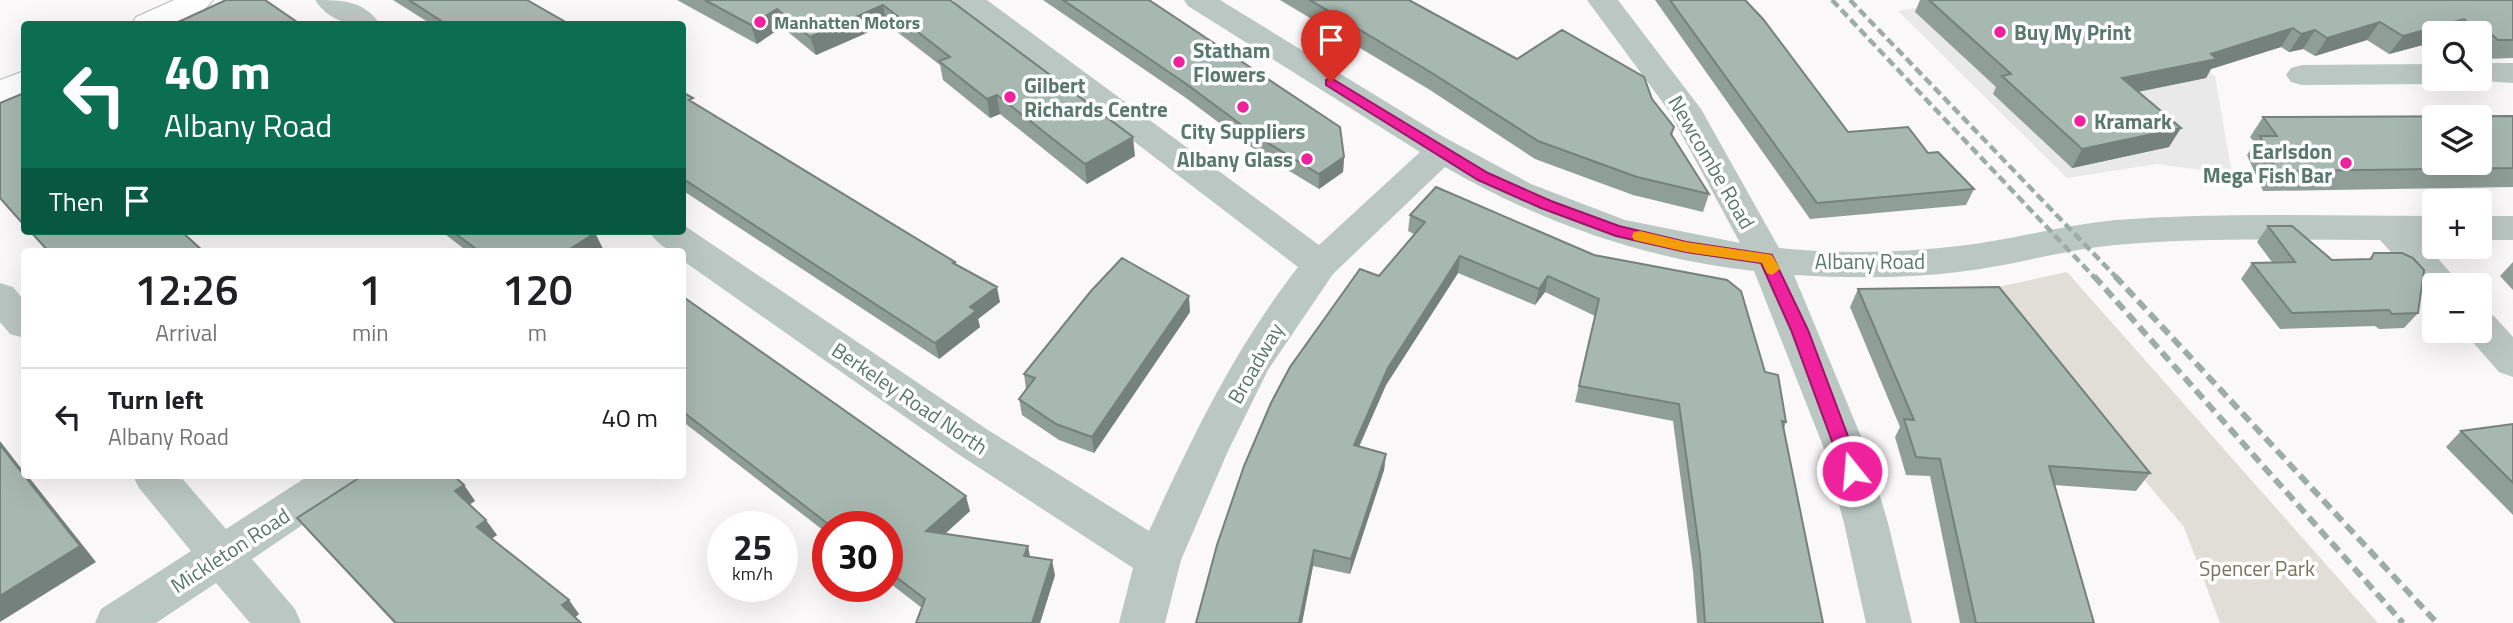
<!DOCTYPE html>
<html lang="en">
<head>
<meta charset="utf-8">
<style>
  :root { --surface:#fff; --page:#f6f6f6; --text:#202124; --muted:#757577; --line:#e0e0e0 }
  body { margin:0; font-family:"Titillium Web",sans-serif; background:var(--page); color:var(--text); height:100vh; display:flex; flex-direction:column; font-size:26px; white-space:nowrap }
  * { box-sizing:border-box; margin:0 }
  p { font-size:23px; color:var(--muted) }
  .icon { flex:none; width:38px; height:38px; fill:none; stroke:currentColor; stroke-width:2; stroke-linecap:round; stroke-linejoin:round }
  .map { position:relative; flex:1; overflow:hidden }
  .panel { position:absolute; left:21px; top:248px; width:665px; height:231px; display:flex; flex-direction:column; background:var(--surface); border-radius:7px; box-shadow:0 7px 28px #0002 }
  .panel>* { flex:none }
  .top-card { position:absolute; left:21px; top:21px; width:665px; height:214px; border-radius:7px; box-shadow:0 7px 28px #0002; background:#0b6e4f; color:#fff; overflow:hidden }
  .controls { position:absolute; left:2422px; top:21px; display:grid; gap:14px }
  .controls a { display:grid; place-items:center; width:70px; height:70px; border-radius:7px; background:var(--surface); box-shadow:0 7px 28px #0002; font-size:35px }
  .speed { position:absolute; left:707px; top:511px; display:flex; gap:14px; font-size:35px; font-weight:700; text-align:center }
  .speed>* { display:grid; place-content:center; width:91px; height:91px; border-radius:50%; background:var(--surface); box-shadow:0 7px 28px #0002; line-height:1 }
  .speed small { font-size:18px; font-weight:400 }
  .speed .limit { border:10px solid #d22; background:#fff; color:#111 }
  .pin { position:absolute; display:grid; place-items:center; width:60px; height:60px; color:#fff; margin:-72px -30px; border-radius:50% 50% 50% 0; rotate:-45deg; box-shadow:0 0 7px #0007 }
  .pin .icon { rotate:45deg }
  .me { position:absolute; width:77px; margin:-38px; rotate:343deg; stroke-linejoin:round; filter:drop-shadow(0 0 5px #0008) }
  .turn { display:flex; align-items:center; gap:24px; height:147px; padding:0 28px; font-size:32px }
  .turn .icon { width:91px; height:91px; stroke-width:2.5 }
  .turn b { display:block; font-size:49px; line-height:60px }
  .then { display:flex; align-items:center; height:66px; padding:0 28px; background:#0003; gap:14px; font-size:26px }
  .eta { display:flex; justify-content:space-evenly; align-items:center; height:119px; text-align:center }
  .eta b { font-size:42px; font-weight:600; line-height:49px }
  ul { padding:0; list-style:none }
  li { display:flex; align-items:center; gap:21px; height:98px; padding:0 28px; border-top:2px solid var(--line) }
  li div { flex:1 }
  li b { display:block; font-size:26px }
  li em { font-style:normal }
  .map>svg:first-child { display:block }
</style>
</head>
<body>
<div class="map">
<svg width="2513" height="623" viewBox="0 0 2513 623">
  <rect width="100%" height="100%" fill="#faf8f8"/>
  <path fill="#e8e9e8" d="M1962 0H2118L2215 76 2232 174 2157 164 2067 178 1898 11Z"/>
  <path fill="#e0ded6" d="M2067 272 2378 623H2220L2184 527 1984 290Z"/>
  <g fill="none" stroke-linecap="round" stroke-linejoin="round">
    <g stroke="#b0bcb7" stroke-width="2">
      <path id="major" d="M174 0H213C197 23 157 26 132 24L136 17Z
        M24 71V93L0 102V80Z"/>
    </g>
    <path fill="#bbc7c2" fill-rule="evenodd" d="M315 0C342 0 363 0 380 24 354 26 331 24 315 0Z
      M953 0H987L1319 245 1420 152 1188 6 1184 0H1220L1442 136 1531 184 1625 220 1740 243 1669 111 1587 0H1618L1701 109 1779 248C1838 254 1900 253 1959 246 2012 240 2063 225 2116 220 2222 212 2328 216 2434 216V240H2422L2461 285H2434V296L2429 294 2380 240C2291 240 2203 237 2115 245 2062 250 2011 266 1958 272 1903 279 1849 278 1794 275L1865 446 1888 523 1912 623H1866L1844 523 1823 446 1754 271C1644 259 1540 222 1445 167L1333 274 1268 370 1228 451 1181 560 1165 623H1119L1133 568 958 454 682 260V252C668 252 657 244 649 231H682V224L988 430 1149 531C1193 436 1233 351 1298 267L957 6Z
      M2480 63H2513V83L2469 80 2480 79Z
      M2434 64V79H2447L2445 81 2434 84 2302 85 2291 82 2286 75 2291 68 2302 65Z
      M2480 216H2513V240H2480Z
      M0 283 13 287 24 300V338L10 334 0 322Z
      M2480 312 2494 316 2513 337V377L2499 372 2463 331H2480Z
      M133 476H180L226 529 308 476H363L357 488 252 559 295 609 301 623H250L216 583 156 623H95L101 609 191 551 139 488Z"/>
    <use href="#major" fill="#fff" fill-rule="evenodd"/>
    <path stroke="#9cada6" stroke-width="4.5" stroke-dasharray="9 4.5" stroke-linecap="butt" d="M1832 0 2095 278
      M1850 0 2117 278"/>
    <path stroke="#9cada6" stroke-width="6" stroke-dasharray="11 6" stroke-linecap="butt" d="M2094 276 2403 623
      M2115 276 2437 623"/>
  </g>
  <path fill="#909e98" d="M393 0H527L569 24H431Z
    M677 0H950L1135 156 1087 184 1000 114 990 118 943 80 940 65 887 24 816 55 782 27 757 44Z
    M1043 0H1149L1344 157 1343 172 1319 189 1258 152 1186 98Z
    M1280 0H1409L1517 59 1652 99 1674 127 1672 135 1709 194 1703 212 1633 195 1535 159 1430 90Z
    M1655 0H1745L1848 132 1928 153 1974 189 1966 205 1810 219Z
    M1920 0H2513V58L2483 59 2480 56V33H2434V42L2389 54 2367 40 2315 56 2303 49 2289 52 2281 47 2211 69 2206 78 2138 92 2169 147 2072 168 1993 94 1996 87 1915 12Z
    M682 92 696 105 955 262 956 264 1000 302 978 319 980 327 939 359 682 190Z
    M2513 116V187L2263 191 2247 155 2255 143 2250 137 2263 117Z
    M1410 215 1765 372 1786 422 1784 428 1823 623H1697L1693 571 1673 421 1575 402 1595 316 1545 292 1535 305 1458 273 1386 385 1359 447 1386 454 1384 470 1350 574 1313 566 1302 623H1196L1379 276 1414 234 1408 231Z
    M2268 226 2332 260 2369 259 2374 253 2418 313 2404 328 2379 329 2375 326 2280 329 2241 279 2252 263 2272 262 2257 242Z
    M441 231H592L595 233 603 249 598 252H468Z
    M2513 262V290L2500 276Z
    M1858 289 2150 473 2136 491 2054 485 2094 623H1960L1930 476 1906 475 1895 437 1900 427 1850 307Z
    M682 296 970 511 945 534 1030 557 1055 575 1040 623H916L922 608 887 581V527H828V534L682 421Z
    M1190 312 1094 453 1059 440 1022 415 1019 399 1026 389 1024 374Z
    M2513 424V515L2446 447 2461 431Z
    M464 485 475 501 469 504 497 535 492 538 579 614 575 617 581 623H394L310 533 297 518Z"/>
  <path fill="#75817c" d="M883 5 887 24 816 55 810 37Z
    M777 9 782 27 757 44 751 25Z
    M2464 19 2453 33H2434V42L2389 54 2403 36Z
    M2380 22 2367 40 2315 56 2327 38Z
    M2293 28 2281 47 2211 69 2206 78 2111 97 2122 78 2211 54Z
    M2315 30 2303 49 2289 52 2301 34Z
    M997 95 1000 114 990 118 987 99Z
    M2181 128 2169 147 2072 168 2082 149Z
    M1133 137 1135 156 1087 184 1085 164Z
    M1344 157 1343 172 1319 189V174Z
    M595 233 603 249 598 252H565Z
    M1460 256 1458 273 1386 385 1352 462 1354 445 1388 368Z
    M1548 276 1545 292 1535 305 1539 289Z
    M997 287 1000 302 978 319 980 327 939 359 935 343 970 307Z
    M1189 296 1190 312 1094 453 1092 437Z
    M0 441 24 472V476H28L96 562 0 622Z
    M1386 454 1384 470 1350 574 1351 559Z
    M464 485 475 501 466 507 455 491Z
    M966 496 970 511 931 546 926 531Z
    M486 520 497 535 487 542 477 527Z
    M1028 546 1031 562 1024 556Z
    M1314 550 1313 566 1302 623H1299Z
    M1052 560 1055 575 1040 623H1032Z
    M569 600 579 614 572 620 562 605Z"/>
  <path fill="#a7b8b1" stroke="#75817c" stroke-width="2" fill-rule="evenodd" d="M226 0H265L300 24H174Z
    M409 0H527L569 24H446Z
    M705 0H950L1133 137 1085 164 997 95 987 99 939 61 950 57 883 5 810 37 777 9 751 25Z
    M1063 0H1149L1340 127 1344 157 1319 174 1258 137 1185 83Z
    M1310 0H1409L1517 59 1562 30 1644 77 1652 99 1674 127 1671 134 1709 194 1637 177 1538 141 1432 73Z
    M1670 0H1745L1763 19 1848 132 1908 127 1928 153 1938 152 1974 189 1817 203Z
    M1929 0H2513V40H2498L2485 29H2475L2464 19 2403 36 2380 22 2327 38 2315 30 2301 34 2293 28 2211 54 2217 59 2122 78 2181 128 2082 149 2002 76 2011 74Z
    M682 92 693 98 689 100 955 262 953 263 997 287 970 307 976 311 935 343 682 178Z
    M24 93V225L0 198V103Z
    M2513 116V168L2277 171 2260 136H2277L2263 117ZM2434 117H2480V163H2434Z
    M1436 187 1594 255 1727 280 1741 291 1765 372 1778 375 1786 422 1782 421 1823 623H1705L1700 555 1679 404 1579 386 1599 299 1548 276 1539 289 1460 256 1388 368 1354 445 1386 454 1351 559 1314 550 1299 623H1196L1217 545 1244 466 1271 403 1290 367 1360 269 1379 276 1425 222 1410 215Z
    M2268 226H2292L2332 260 2371 259 2374 253H2402L2413 258 2424 270 2418 313 2392 314 2389 310 2292 313 2252 263 2295 262Z
    M30 231H181L204 252H49Z
    M452 231H592L595 233 565 252H480Z
    M1122 258 1189 296 1092 437 1056 424 1019 399 1035 378 1024 374 1091 291Z
    M1999 287 2150 473 2049 466 2094 623H1976L1940 459 1916 457 1904 419 1914 420 1858 289Z
    M682 296 966 496 926 531 1028 546 1024 556 1052 560 1032 623H916L925 599 887 570V527H832L682 411Z
    M2513 424V483L2461 431Z
    M0 445 80 546 0 596Z
    M362 476H454L464 485 455 491 486 520 477 527 569 600 562 605 581 623H396L297 518Z"/>
  <path fill="#f0219d" stroke="#9c1566" stroke-width="2" d="M1331 78 1488 173 1551 201 1619 226 1686 242 1772 255 1808 330 1861 471 1858 476H1845L1843 471 1791 330 1761 263 1686 252 1616 236 1541 208 1478 180 1326 85V80Z"/>
  <path fill="#f59e0b" d="M1640 231 1686 242 1767 254 1772 255 1780 269 1772 275 1767 273 1762 263 1686 252 1634 240 1632 236 1634 232Z"/>
  <g fill="#f0219d" stroke="#fff" stroke-width="2.5">
    <circle cx="760" cy="22" r="7"/>
    <circle cx="2000" cy="32" r="7"/>
    <circle cx="1179" cy="62" r="7"/>
    <circle cx="1010" cy="97" r="7"/>
    <circle cx="1243" cy="107" r="7"/>
    <circle cx="2080" cy="121" r="7"/>
    <circle cx="1307" cy="159" r="7"/>
    <circle cx="2346" cy="163" r="7"/>
  </g>
  <g text-anchor="middle" dominant-baseline="central" stroke-width="7" stroke-linejoin="round" paint-order="stroke">
    <g font-size="18" font-weight="bold" fill="#5a796d" stroke="#fff" text-anchor="start">
      <text x="774" y="22">Manhatten Motors</text>
    </g>
    <g font-size="21" font-weight="bold" fill="#5a796d" stroke="#fff" text-anchor="start">
      <text x="2014" y="32">Buy My Print</text>
      <text x="1193" y="50">Statham<tspan x="1193" dy="24">Flowers</tspan></text>
      <text x="1024" y="85">Gilbert<tspan x="1024" dy="24">Richards Centre</tspan></text>
      <text x="2094" y="121">Kramark</text>
      <text x="1243" y="131" text-anchor="middle">City Suppliers</text>
      <text x="2332" y="151" text-anchor="end">Earlsdon<tspan x="2332" dy="24">Mega Fish Bar</tspan></text>
      <text x="1293" y="159" text-anchor="end">Albany Glass</text>
    </g>
    <g font-size="21" fill="#5a796d" stroke="#fff">
      <text transform="translate(1712 162) rotate(60)">Newcombe Road</text>
      <text x="1870" y="261">Albany Road</text>
      <text transform="translate(1255 363) rotate(-60)">Broadway</text>
      <text transform="translate(910 398) rotate(34)">Berkeley Road North</text>
      <text transform="translate(230 550) rotate(-33)">Mickleton Road</text>
    </g>
    <g font-size="21" fill="#76765e" stroke="#fff">
      <text x="2257" y="568">Spencer Park</text>
    </g>
  </g>
</svg>
<div class="controls">
<a><svg class="icon" aria-label="search" viewBox="0 0 24 24"><circle cx="10" cy="10" r="6"/><path d="M15 15l6 6"/></svg></a>
<a><svg class="icon" aria-label="layers" viewBox="0 0 24 24"><path d="M12 4l9 5-9 5-9-5zM3 14l9 5 9-5"/></svg></a>
<a>+</a>
<a>−</a>
</div>
<div class="speed"><div>25<small>km/h</small></div><div class="limit">30</div></div>
<div class="pin" style="left:1331px;top:82px;background:#d93025"><svg class="icon" aria-label="arrive" viewBox="0 0 24 24"><path d="M6 21V4h12l-3 4 3 4H6"/></svg></div>
<svg class="me" style="left:1852px;top:471px" viewBox="-20 -20 40 40"><circle r="17" fill="#f0219d" stroke="#fff" stroke-width="3"/><path d="M0-11L8 9 0 5-8 9z" fill="#fff"/></svg>
<div class="top-card">
<div class="turn"><svg class="icon" aria-label="left" viewBox="0 0 24 24"><path d="M17 20v-9H6M10 6l-5 5 5 5"/></svg><div><b>40 m</b>Albany Road</div></div>
<div class="then">Then<svg class="icon" aria-label="arrive" viewBox="0 0 24 24"><path d="M6 21V4h12l-3 4 3 4H6"/></svg></div>
</div>
<section class="panel">
<div class="eta">
<div><b>12:26</b><p>Arrival</p></div>
<div><b>1</b><p>min</p></div>
<div><b>120</b><p>m</p></div>
</div>
<ul>
<li><svg class="icon" aria-label="left" viewBox="0 0 24 24"><path d="M17 20v-9H6M10 6l-5 5 5 5"/></svg><div><b>Turn left</b><p>Albany Road</p></div><em>40 m</em></li>
</ul>
</section>
</div>
</body>
</html>
